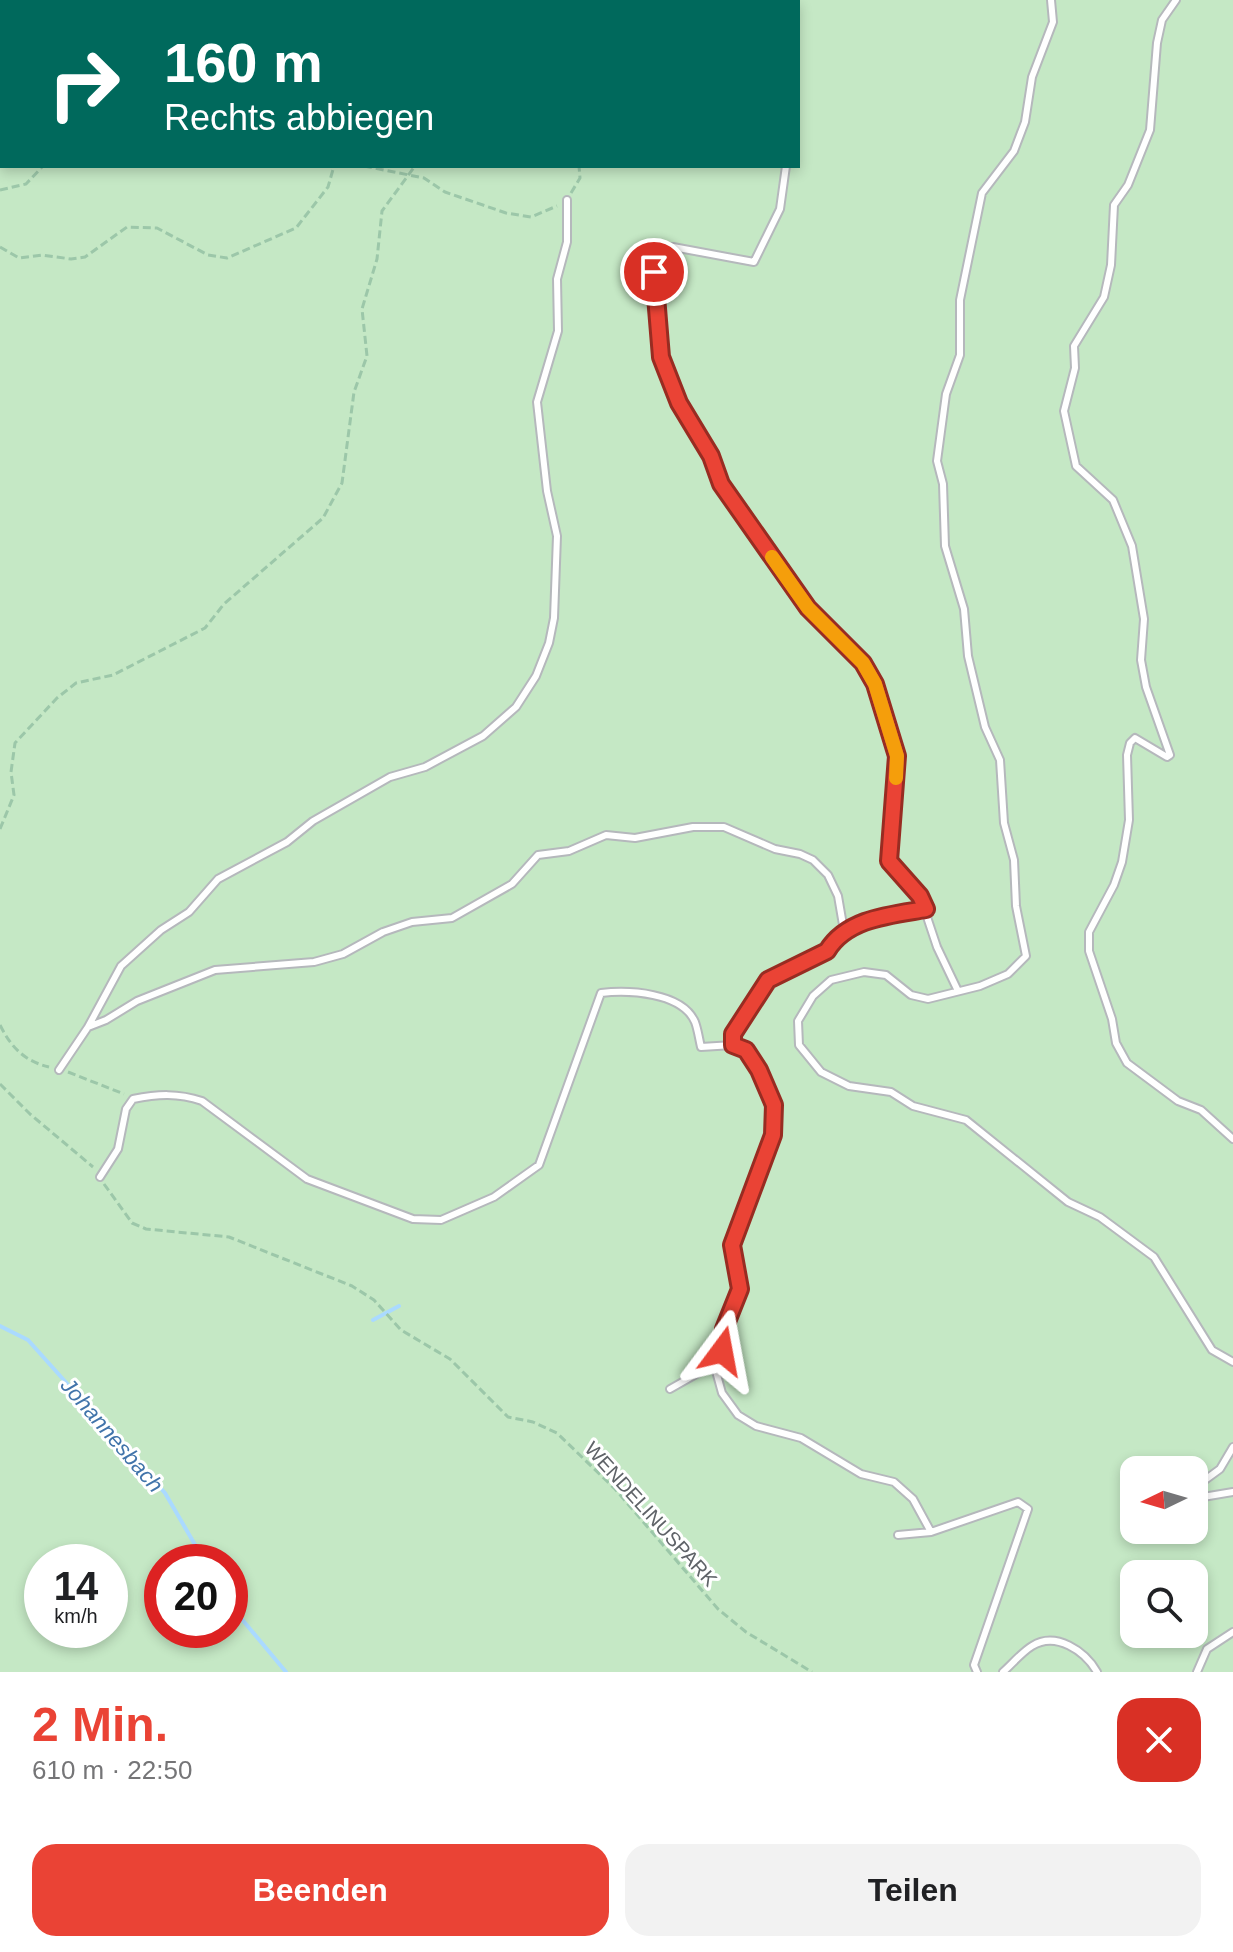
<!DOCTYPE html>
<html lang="de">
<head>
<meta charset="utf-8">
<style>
  :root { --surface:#fff; --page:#f2f2f2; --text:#202124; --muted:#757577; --accent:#ea4335 }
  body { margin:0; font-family:Helvetica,sans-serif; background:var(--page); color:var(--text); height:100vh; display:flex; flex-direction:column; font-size:30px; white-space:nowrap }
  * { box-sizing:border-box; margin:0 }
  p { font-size:26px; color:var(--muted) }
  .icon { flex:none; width:44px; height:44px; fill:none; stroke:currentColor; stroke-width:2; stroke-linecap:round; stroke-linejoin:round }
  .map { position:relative; height:1672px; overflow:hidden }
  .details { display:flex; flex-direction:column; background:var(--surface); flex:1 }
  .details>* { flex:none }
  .hud { position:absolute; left:0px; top:0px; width:800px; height:168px; box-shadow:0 4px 12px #0003; background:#00695c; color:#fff; overflow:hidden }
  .needle { width:52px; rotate:265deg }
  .tools { position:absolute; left:1120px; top:1456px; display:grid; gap:16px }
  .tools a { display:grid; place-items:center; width:88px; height:88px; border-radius:16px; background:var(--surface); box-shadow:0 4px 12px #0003; font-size:40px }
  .speed { position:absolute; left:24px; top:1544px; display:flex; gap:16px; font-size:40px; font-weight:700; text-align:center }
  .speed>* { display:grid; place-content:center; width:104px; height:104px; border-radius:50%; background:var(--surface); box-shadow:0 4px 12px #0003; line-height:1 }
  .speed small { font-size:20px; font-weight:400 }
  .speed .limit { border:12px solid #d22; background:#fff; color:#111 }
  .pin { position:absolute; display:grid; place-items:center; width:68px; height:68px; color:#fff; margin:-34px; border:4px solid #fff; border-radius:50%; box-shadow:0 2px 8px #0007 }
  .me { position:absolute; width:88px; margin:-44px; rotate:13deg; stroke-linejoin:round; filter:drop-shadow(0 0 6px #0008) }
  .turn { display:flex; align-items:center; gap:28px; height:168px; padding:0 32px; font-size:36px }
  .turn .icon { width:104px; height:104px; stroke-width:2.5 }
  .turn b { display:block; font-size:56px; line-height:68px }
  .round { display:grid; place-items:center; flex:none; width:84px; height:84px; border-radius:24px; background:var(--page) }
  .headline { display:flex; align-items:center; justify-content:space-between; height:136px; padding:0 32px }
  h1 { font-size:48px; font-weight:700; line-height:60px; color:var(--accent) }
  .cta { display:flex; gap:16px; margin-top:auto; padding:16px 32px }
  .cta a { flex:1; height:92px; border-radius:24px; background:var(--accent); color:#fff; font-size:32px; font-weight:700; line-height:92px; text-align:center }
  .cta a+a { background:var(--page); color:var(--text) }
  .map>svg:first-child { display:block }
</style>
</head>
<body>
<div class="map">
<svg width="1233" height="1672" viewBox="0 0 1233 1672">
  <rect width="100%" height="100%" fill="#f1efe8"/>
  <path fill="#c5e8c5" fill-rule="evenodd" d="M0 0H1233V1672H0ZM2 2H798V166H2ZM1134 1470H1194V1530H1134ZM42 1562H110V1630H42ZM162 1562H230V1630H162ZM1134 1574H1194V1634H1134Z"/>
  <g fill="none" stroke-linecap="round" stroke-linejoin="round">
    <path stroke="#aadaff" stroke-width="4" d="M373 1320 399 1306
      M0 1326 28 1340 165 1493 205 1562
      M230 1605 286 1672"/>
    <g stroke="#b5b8bc" stroke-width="10">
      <path id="lane" d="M1051 0 1053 22 1032 77 1025 122 1014 151 982 193 960 300V355L946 394 937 461 943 484 945 546 964 609 968 656 985 727 1000 760 1004 823 1014 860 1016 906 1026 956 1008 974 980 986 928 999 911 995 886 975 864 972 831 980 813 996 798 1021 799 1045 821 1072 849 1086 891 1092 913 1106 966 1120 1068 1202 1100 1217 1154 1257 1212 1350 1233 1362
        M1176 0 1162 20 1157 43 1150 130 1128 185 1114 205 1111 265 1104 297 1074 346 1075 368 1064 411 1076 466 1113 500 1132 546 1144 619 1141 660 1146 687 1170 755 1167 757 1135 738 1130 743 1127 755 1129 820 1122 862 1114 885 1089 932V951L1112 1019 1116 1043 1127 1063 1178 1101 1201 1110 1233 1139
        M778 2V0
        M786 166 780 209 754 262 673 247 658 255 654 272 661 357 679 403 711 456 721 484 808 608 863 663 875 684 897 756 889 861 920 896 937 947 958 991
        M851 928 833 942 827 951 768 980 733 1034V1045L746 1050 759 1070 774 1105 773 1135 732 1245 740 1289 724 1329 722 1351 714 1364 722 1393 738 1415 756 1426 801 1438 861 1474 894 1482 913 1499 931 1532 1018 1502 1028 1509 974 1665 977 1672
        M88 1027 121 966 161 930 189 912 218 879 287 842 313 821 390 777 425 767 483 736 516 707 536 676 549 643 554 618 557 536 547 491 537 402 558 331 557 279 567 242V200
        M59 1070 88 1027 106 1020 137 1001 215 970 314 962 343 954 383 932 412 922 452 918 512 884 538 855 569 851 606 835 635 838 693 827H724L775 849 800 854 813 860 828 875 838 896 843 925 851 928 862 922 926 909
        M100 1177 118 1149 126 1109 133 1099C158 1094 178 1093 202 1101L307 1179 413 1219 441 1220 494 1197 539 1165 601 993C628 990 682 992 695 1022 698 1030 699 1039 701 1047L733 1045
        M670 1389 714 1364
        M1233 1447 1220 1469 1194 1488 1197 1498 1233 1492
        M898 1535 931 1532
        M1003 1672C1012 1664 1022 1652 1032 1646 1056 1631 1085 1651 1097 1672
        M1197 1672 1207 1649 1233 1632"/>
    </g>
    <path stroke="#9cc7a9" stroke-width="3" stroke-dasharray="8 4" stroke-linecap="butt" d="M63 0V2
      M99 2 100 0
      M644 2V0
      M0 33 2 34
      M364 166 424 178 445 192 506 213 531 217 557 206
      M0 190 26 184 43 166
      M571 193 580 178 579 166
      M0 247 19 258 42 255 71 259 85 257 127 227 157 228 208 255 227 258 296 228 328 187 334 166
      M0 829 14 795 11 772 15 743 57 698 76 683 113 675 205 628 224 604 323 518 342 483 354 392 367 356 362 309 377 259 382 211 415 166
      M0 1025C11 1047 24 1061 49 1067
      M68 1072 124 1094
      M0 1084 30 1114 93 1167
      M104 1184 132 1223 146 1229 229 1237 352 1286 374 1300 401 1330 450 1359 508 1417 533 1422 557 1433 615 1489 718 1609 746 1632 812 1672"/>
    <use href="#lane" stroke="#fff" stroke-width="6"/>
  </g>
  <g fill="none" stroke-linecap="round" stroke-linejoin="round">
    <g stroke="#982c22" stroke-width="20">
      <path id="route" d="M654 272 661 357 679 403 711 456 721 484 808 608 863 663 875 684 897 756 889 861 920 896 926 909C891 915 847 918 827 951L768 980 733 1034V1045L746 1050 759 1070 774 1105 773 1135 732 1245 740 1289 724 1329 722 1351"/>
    </g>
    <use href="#route" stroke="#ea4335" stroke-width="14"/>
    <path stroke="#f59e0b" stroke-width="14" d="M772 557 808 608 863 663 875 684 897 756 896 778"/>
  </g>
  <g text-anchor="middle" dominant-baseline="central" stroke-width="6" stroke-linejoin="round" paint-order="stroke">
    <g font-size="20" fill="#5f6368" stroke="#fff">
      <text transform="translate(651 1514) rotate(48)">WENDELINUSPARK</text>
    </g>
    <g font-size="22" font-style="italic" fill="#4174aa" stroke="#fff">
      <text transform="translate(112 1435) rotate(49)">Johannesbach</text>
    </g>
  </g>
</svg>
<div class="tools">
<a><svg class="needle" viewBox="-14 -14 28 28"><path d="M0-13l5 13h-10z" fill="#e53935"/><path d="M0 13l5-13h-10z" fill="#757577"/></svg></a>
<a><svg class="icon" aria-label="search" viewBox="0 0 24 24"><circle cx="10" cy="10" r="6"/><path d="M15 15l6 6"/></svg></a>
</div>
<div class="speed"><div>14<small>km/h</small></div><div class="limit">20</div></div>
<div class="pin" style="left:654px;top:272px;background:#d93025"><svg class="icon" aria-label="arrive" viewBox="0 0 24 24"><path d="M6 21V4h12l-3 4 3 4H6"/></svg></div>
<svg class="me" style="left:722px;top:1351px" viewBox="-20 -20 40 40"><path d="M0-17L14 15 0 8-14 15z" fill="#ea4335" stroke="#fff" stroke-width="4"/></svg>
<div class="hud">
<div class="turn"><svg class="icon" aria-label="right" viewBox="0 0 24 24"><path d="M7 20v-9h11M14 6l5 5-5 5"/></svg><div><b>160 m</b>Rechts abbiegen</div></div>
</div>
</div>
<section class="details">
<div class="headline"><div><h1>2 Min.</h1><p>610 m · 22:50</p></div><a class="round" style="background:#d93025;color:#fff"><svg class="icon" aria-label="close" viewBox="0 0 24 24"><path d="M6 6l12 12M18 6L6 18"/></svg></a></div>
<div class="cta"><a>Beenden</a><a>Teilen</a></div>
</section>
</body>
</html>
